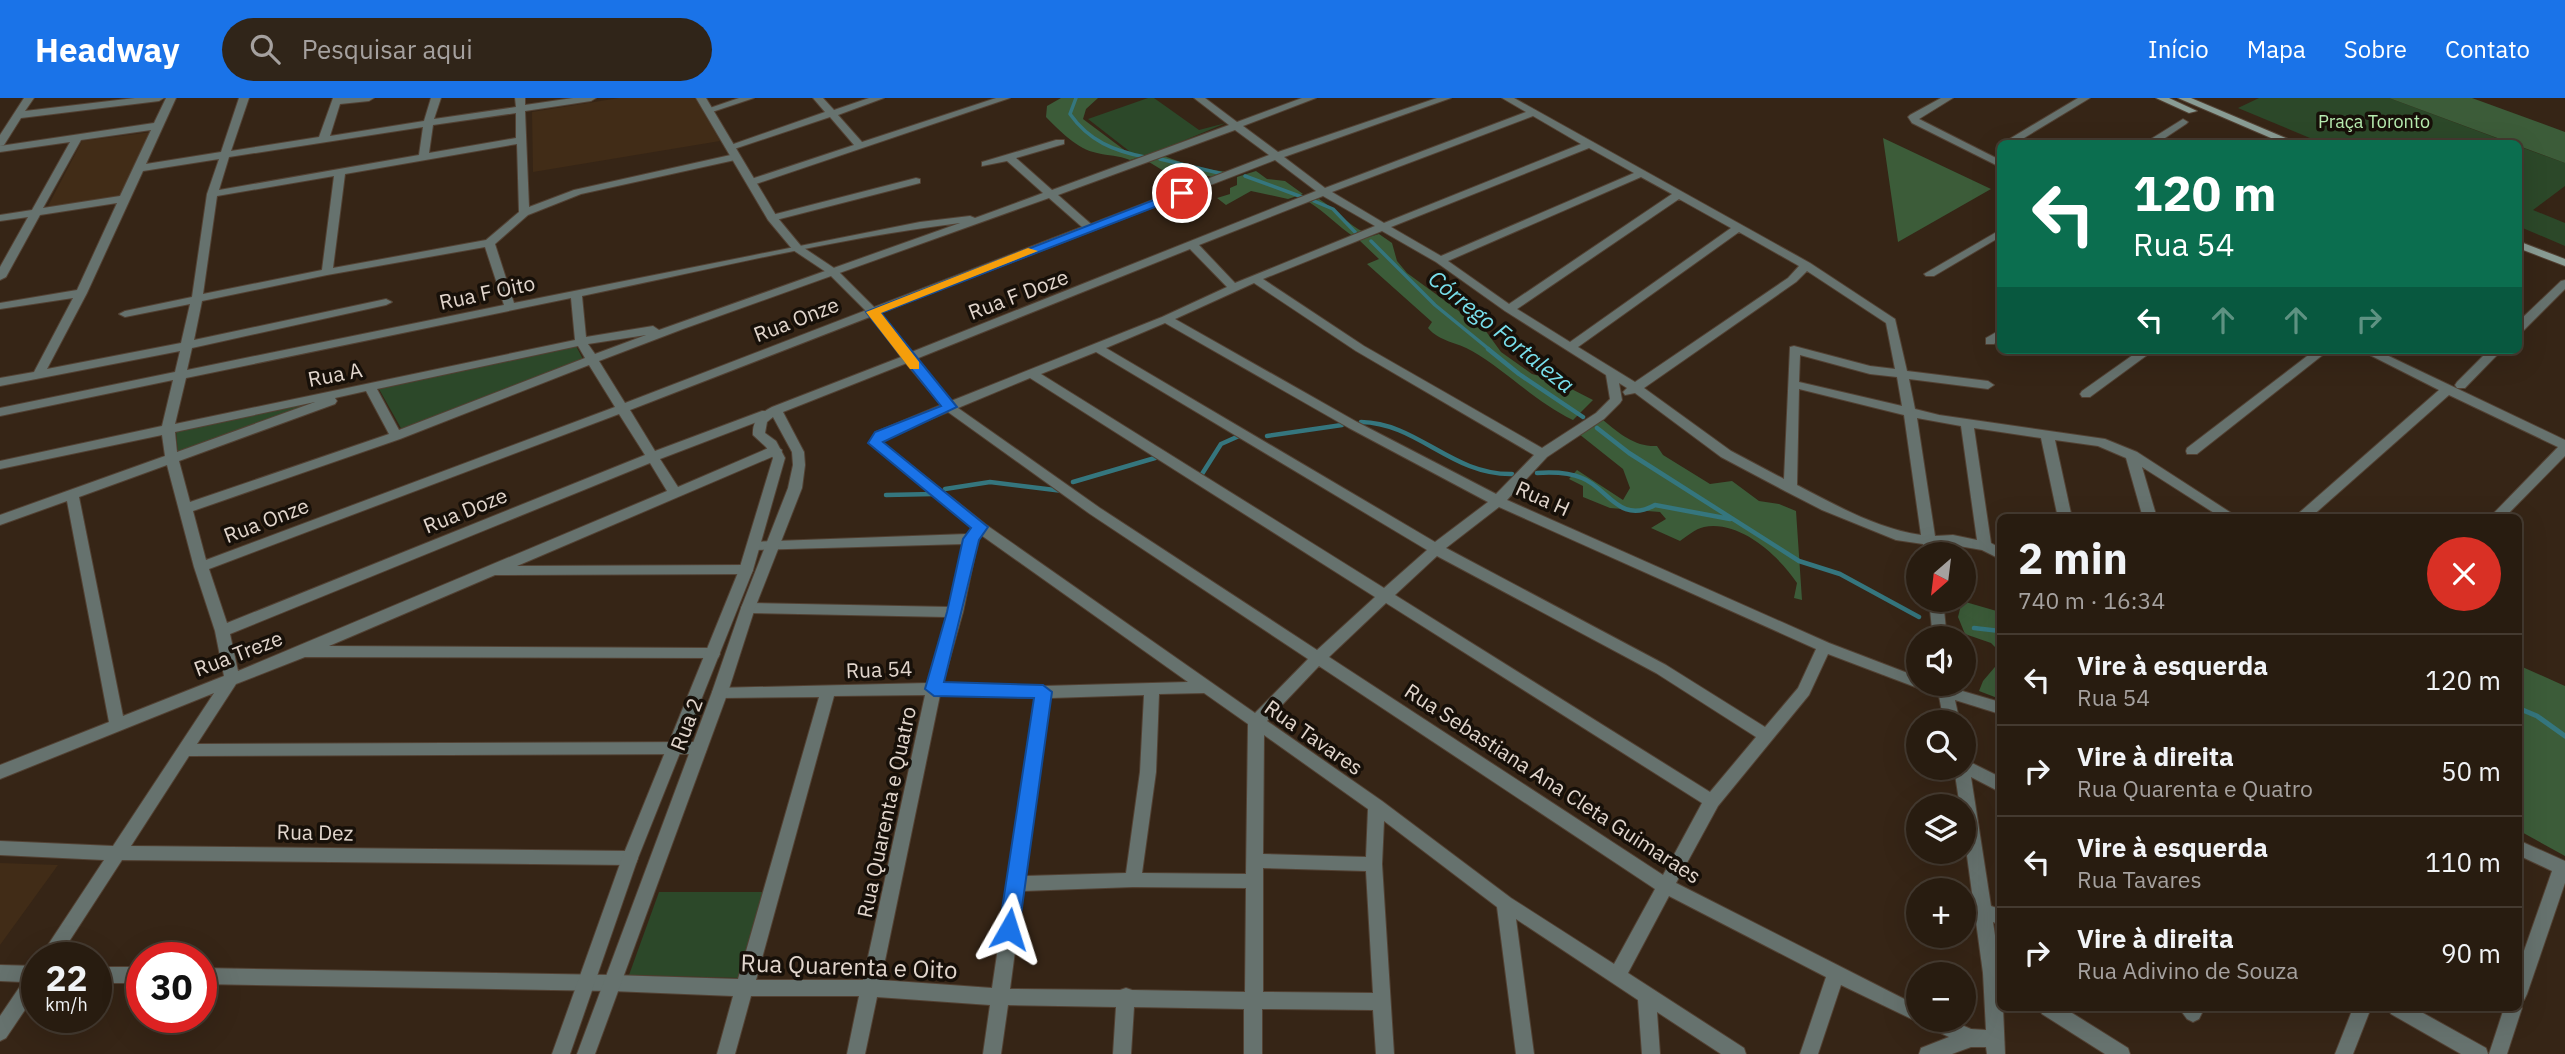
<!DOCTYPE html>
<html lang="pt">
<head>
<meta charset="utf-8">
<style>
  :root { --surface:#281c10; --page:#302519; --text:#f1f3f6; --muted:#a5a19f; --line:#443a30; --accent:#1a73e8 }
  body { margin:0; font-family:"IBM Plex Sans",sans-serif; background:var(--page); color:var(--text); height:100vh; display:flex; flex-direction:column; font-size:26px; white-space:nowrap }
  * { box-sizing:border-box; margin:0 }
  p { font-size:23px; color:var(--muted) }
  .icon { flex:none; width:38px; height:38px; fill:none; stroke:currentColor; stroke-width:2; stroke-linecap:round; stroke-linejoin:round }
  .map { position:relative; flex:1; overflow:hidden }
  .sheet { position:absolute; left:1997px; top:416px; width:525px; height:497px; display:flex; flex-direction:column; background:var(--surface); border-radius:10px; box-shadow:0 7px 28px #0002,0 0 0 2px var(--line) }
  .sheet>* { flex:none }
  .banner { position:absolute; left:1997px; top:42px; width:525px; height:214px; border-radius:10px; box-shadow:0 7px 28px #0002,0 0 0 2px var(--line); background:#0b6e4f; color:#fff; overflow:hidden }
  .needle { width:46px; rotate:208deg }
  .buttons { position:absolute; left:1906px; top:444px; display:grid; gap:14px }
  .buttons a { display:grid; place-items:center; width:70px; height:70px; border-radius:50%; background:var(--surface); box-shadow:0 7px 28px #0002,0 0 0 2px var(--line); font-size:35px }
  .speed { position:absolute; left:21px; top:844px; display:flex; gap:14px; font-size:35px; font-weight:700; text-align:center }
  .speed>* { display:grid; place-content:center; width:91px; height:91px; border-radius:50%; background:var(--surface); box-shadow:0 7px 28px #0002,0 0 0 2px var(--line); line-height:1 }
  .speed small { font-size:18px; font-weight:400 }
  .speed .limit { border:10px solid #d22; background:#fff; color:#111 }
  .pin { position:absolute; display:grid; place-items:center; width:60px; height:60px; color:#fff; margin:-30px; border:4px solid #fff; border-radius:50%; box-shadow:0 2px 7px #0007 }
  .me { position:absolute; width:77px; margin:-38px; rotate:6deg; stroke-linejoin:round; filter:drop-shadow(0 0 5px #0008) }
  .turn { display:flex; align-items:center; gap:24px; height:147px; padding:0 21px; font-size:32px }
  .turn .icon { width:91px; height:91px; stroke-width:2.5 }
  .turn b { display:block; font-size:49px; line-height:60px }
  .lanes { display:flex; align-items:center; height:66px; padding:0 21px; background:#0003; justify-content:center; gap:35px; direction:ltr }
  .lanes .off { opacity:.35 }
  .round { display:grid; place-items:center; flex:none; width:74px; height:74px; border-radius:37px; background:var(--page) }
  .overview { display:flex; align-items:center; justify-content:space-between; height:119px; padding:0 21px }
  h1 { font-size:42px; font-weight:700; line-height:52px }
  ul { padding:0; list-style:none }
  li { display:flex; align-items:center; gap:21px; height:91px; padding:0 21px; border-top:2px solid var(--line) }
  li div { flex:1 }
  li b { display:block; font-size:26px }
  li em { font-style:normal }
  header { display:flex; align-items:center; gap:42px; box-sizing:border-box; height:98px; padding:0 35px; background:var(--accent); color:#fff }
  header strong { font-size:33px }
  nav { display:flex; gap:38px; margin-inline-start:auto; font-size:24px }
  .search { width:490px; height:63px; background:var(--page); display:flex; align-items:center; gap:18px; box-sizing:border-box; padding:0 24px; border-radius:38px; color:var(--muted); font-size:26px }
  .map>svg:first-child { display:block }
</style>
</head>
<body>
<header>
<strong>Headway</strong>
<div class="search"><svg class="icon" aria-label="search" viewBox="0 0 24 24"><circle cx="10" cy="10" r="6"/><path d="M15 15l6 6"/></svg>Pesquisar aqui</div>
<nav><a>Início</a><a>Mapa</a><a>Sobre</a><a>Contato</a></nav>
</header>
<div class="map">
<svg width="2565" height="956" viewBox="0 0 2565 956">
  <rect width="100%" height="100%" fill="#362516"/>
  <path fill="#412c17" d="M619 0H695L720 43 533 74 532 14Z
    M152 34 122 99 47 110 82 43Z
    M0 765 58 767 0 847Z"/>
  <path fill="#2c4829" d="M1148 0H1154L1199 32 1226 25 1147 58 1133 56 1088 21Z
    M2259 0H2389L2510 45H2322L2238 10Z
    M2518 48 2565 65V88L2533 112 2565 125V148L2518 128Z
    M576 248 584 263 402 332 379 291Z
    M330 301 178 356 176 332Z
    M659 794H764L739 880 629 877Z"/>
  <path fill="#3c5c39" d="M1061 0H1098L1086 11 1083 21 1127 54 1143 58 1130 62C1118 57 1109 58 1097 55 1077 51 1060 33 1046 19L1047 8Z
    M2389 0H2472L2565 34V65Z
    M1883 40 1991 91 1898 144Z
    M1164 58 1197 70 1228 74 1215 80C1201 75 1189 77 1176 71L1167 75 1149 64Z
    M1256 73 1267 81 1285 83 1303 96 1288 101 1251 93 1226 107 1217 100 1230 96V90L1237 87V79Z
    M1319 101C1334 110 1349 128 1364 134L1354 139C1338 128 1326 115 1309 104Z
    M1379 136 1392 145 1397 163 1407 175 1485 232 1501 254 1532 276 1554 282 1593 302 1573 322C1535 304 1507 273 1472 253 1457 244 1440 244 1428 230L1432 224 1367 166 1379 161 1359 142Z
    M1603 322C1620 336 1635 349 1657 348L1663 357 1710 386 1732 383 1759 403 1779 406 1796 413 1802 502 1794 500 1797 485C1779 458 1740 422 1704 429 1695 431 1687 438 1680 443L1651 430 1666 421 1660 414 1610 410 1583 399V388L1569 381 1577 372 1623 402 1630 390 1623 371 1579 336Z
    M1962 503 2000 514V554L1991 545 1965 536 1958 519Z
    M2000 563V601L1979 593 1983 583Z
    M2518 567 2565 588V758L2518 732Z"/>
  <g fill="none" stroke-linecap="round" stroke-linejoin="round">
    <path stroke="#35767e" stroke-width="3.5" d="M1076 0 1070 16C1089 43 1114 53 1145 59
      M1160 61 1223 76
      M1245 78 1302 99
      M1314 103 1333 111 1355 134
      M1371 143 1435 207 1490 252"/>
    <path stroke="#35767e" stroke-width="4.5" d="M1488 251 1519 276 1583 319
      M1361 324C1418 325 1451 377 1512 376
      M1597 330 1629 355 1799 463 1840 476 1919 519
      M1267 338 1342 327
      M1537 375C1552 374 1568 374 1582 380 1608 390 1619 427 1655 407L1730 421
      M1202 376 1221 346 1239 338
      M1073 384 1155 360
      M945 391 990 384 1063 393
      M886 397 934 396
      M1974 530 2000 533"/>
    <path stroke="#35767e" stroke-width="5" d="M2518 610 2537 618 2565 638"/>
    <g stroke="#524133" stroke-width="2">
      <path id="minor" d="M24 0H34L25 13 135 0H164L159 3 21 20 4 47 0 48V37Z
        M166 0H176L146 66 221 54 239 0H249L231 53 319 39 333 0H374L369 3 340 6 330 38 424 23 431 0H441L434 21 516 9 515 0H525V7L573 0H596L591 3 525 13 529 109 574 92 735 56 740 59 735 62 581 96 528 117 495 146 514 205 920 124 970 118 975 120 1043 95 1007 63 982 68V64L1056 42H1064V46L1016 60 1052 92 1229 27 1194 0H1205L1237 24 1302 0H1316L1243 28 1278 54 1437 0H1451L1284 59 1325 90 1526 14 1502 0H1514L1810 165 1895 221 1907 273 1988 283 1994 287 1988 291 1909 281 1915 311 1939 317 2105 341 2137 354 2239 420H2222L2142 369 2157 420H2143L2126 360 2098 348 2055 342 2072 420H2058L2041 340 1974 330 1991 445 2000 450V461L1982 452 1953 447 1936 448 1938 457H1924L1923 446 1896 442 1822 412 1785 393 1721 359 1635 295 1625 297 1623 294 1627 290 1619 285 1622 302 1620 305 1604 321 1547 359 1507 402 1829 545 1918 579V586H1949L1952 590 2000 604V616L1955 602 1960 625H1944L1939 598 1828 556 1809 597 1718 708 1676 785 1918 908V922H1950L1971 931 1986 932 1983 875 1964 736V709H1960L1954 670H1964V661L2000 679V694L1971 679 1991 808 2000 811V827L1993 824 2000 871V910H2003L2005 956H1987L1986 949H1971L1952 956H1919L1921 950 1949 939 1841 887 1818 956H1800L1826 879 1669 798 1628 875 1744 950 1746 956H1721L1657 914 1660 956H1642L1638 902 1516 821 1534 956H1516L1497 809 1384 723 1382 766 1394 956H1376L1373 912 1262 911V956H1244V911L1134 909 1131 956H1113L1116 909 1008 907 1001 956H983L990 907 877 899 865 956H847L859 898H751L735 956H717L733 898 612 893 201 886V870L612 877 738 881 819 599 720 600 715 598 712 594 715 590 928 585 947 519 748 515 743 514 741 510 743 506 748 505 950 509 963 446 755 452 748 447 750 444 967 436 974 431 869 345 876 334 941 307 904 263 902 260 904 257 1316 93 1275 62 630 312 655 353 762 313H770L772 316 770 319 660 361 678 389 771 349 776 348 782 352 781 355 517 468 746 467 751 468 753 472 751 476 495 477 329 548 713 550 718 552 720 556 718 560 305 559 236 586 197 646 699 644 705 645 707 650 705 655 699 656 189 658 131 748 630 753 636 755 638 760 636 765 630 767 122 762 59 859H40L104 762 0 757V743L113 748 214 595 0 681V667L109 624 67 403 0 427V417L165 358 162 337 0 371V363L162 328 173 282 0 318V310L175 274 180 253 0 288V280L34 274 73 200 0 211V205L77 192 117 105 40 117 6 179 0 182V169L28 119 0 123V117L32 112 70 44 0 54V48L154 25ZM516 15V40L429 55 433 27ZM1533 18 1581 46 1384 125 1332 94ZM423 29 419 57 219 92 229 59ZM151 32 120 98 43 110 81 42ZM1235 32 1269 57 1091 126 1058 97ZM517 46 519 114 486 142 333 170 345 76ZM1589 50 1634 75 1441 158 1391 129ZM219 61 207 96 192 199 125 213 119 216 125 219 190 206 181 245 47 271 87 195 143 73ZM334 78 322 172 203 196 217 98ZM1641 79 1672 96 1509 206 1448 163ZM1323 98 1375 128 1235 185 1199 147ZM1049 100 1082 129 625 305 599 263 683 231ZM1679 101 1731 130 1570 244 1517 211ZM960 125 659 232 653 228 586 239 582 198C707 172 833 141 960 125ZM1382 133 1436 164 1505 213 1606 277 1610 301 1596 315 1542 350 1364 248 1263 181ZM1739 134 1799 168 1788 180 1635 284 1578 249ZM485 149 504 207 187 272 192 250 386 207 392 204 386 201 194 242 202 203 327 177ZM1190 151 1227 189 1162 219 951 303 916 261ZM1807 173 1886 225 1895 271 1870 268 1794 248 1790 249 1784 381 1731 353 1644 290 1796 184ZM1254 185 1356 253 1534 357 1496 396 1357 324 1175 221ZM571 200 575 242 175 326 186 280ZM1165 225 1349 330 1488 404 1435 444 1106 250ZM646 237 595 256 588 246ZM578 248 585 260 399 332 377 291ZM1096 254 1427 452 1384 490 1041 276ZM1800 257 1870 276 1897 279 1902 308 1799 284ZM589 267 615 309 206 462 193 413 400 341ZM1030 280 1375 499 1317 552 1100 410 958 310ZM1799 291 1904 317 1921 437C1878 431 1835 407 1797 387ZM366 293 389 336 190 404 179 363 335 306 337 303 335 300ZM315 304 177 354 175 334ZM948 314 1090 416 1308 561 1255 615 985 426 882 344 885 340ZM619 316 645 357 227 525 209 471ZM1917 320 1961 328 1977 442 1953 437 1935 438ZM650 365 667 393 238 573 230 536ZM167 367 194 469 215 533 224 578 123 618 79 399ZM1499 409 1816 551 1798 590 1765 629 1666 567 1446 450ZM981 437 1188 584 1043 588 943 585 963 514 978 442ZM1437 458 1656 575 1756 639 1710 694 1395 497ZM1386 505 1702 705 1663 777 1329 559ZM1319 568 1655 791 1614 866 1511 800 1382 703 1267 623ZM1204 595 1248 626 1246 776 1142 775 1156 674 1159 596ZM925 597 863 882H756L834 598ZM940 597 1035 600 1008 781 1006 786 1007 789 992 890 881 882ZM1144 597 1140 674 1126 775 1025 778 1050 600ZM1264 637 1368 711 1366 759 1263 756ZM1263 770 1366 773 1373 895 1263 894ZM1133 789 1246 790 1245 894 1132 892 1126 890 1120 892 1010 891 1023 793Z
        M739 0H754L709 15 704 12Z
        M813 0H823L834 12 869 0H884L838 17 862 44 996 0H1010L756 86H748V82L854 47 830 19 734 51 725 49 825 14Z
        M1941 0H1953L1919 21 2000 62V69L1912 25 1908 19 1910 17Z
        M2078 0H2090L2014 46H2001Z
        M2183 21 2188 24 2186 26 2156 46H2143Z
        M916 80 920 81V85L772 123 767 120 768 118Z
        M2000 132V139L1934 178H1926L1924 176Z
        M2565 182V191L2522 234 2518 235V224L2561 183Z
        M2000 232V241L1994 246H1986V240Z
        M2140 252H2154L2090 299H2082L2080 296 2082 293Z
        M2315 252H2329L2197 356H2187L2186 353 2187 350Z
        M2360 252H2376L2565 342V358L2504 420H2489L2558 349 2449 297 2310 420H2300L2298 417 2300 414 2439 292Z
        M2489 252H2502L2465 290H2457L2455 287 2457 284Z
        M1929 502H1943L1947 541H1933Z
        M2518 742 2565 763V785L2527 896 2524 902 2519 904 2522 910 2507 956H2489L2504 910H2518V870L2552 773 2518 757Z
        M0 867 37 868V894L6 940 0 943V918L23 884 0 883Z
        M96 869H142V885H96Z
        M2039 910H2064L2128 950 2130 956H2105L2042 916Z
        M2179 910H2200L2202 915 2199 921 2193 924 2187 921Z
        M2353 910H2371L2353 956H2335Z
        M2388 910H2414L2486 950 2488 956H2461L2391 916Z"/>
    </g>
    <g stroke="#524133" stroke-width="2">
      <path id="tertiary" d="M696 0H706L777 119 801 148 837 172 877 212 914 260 912 263 783 314 804 354 805 367 802 390 755 510 728 594 595 956H577L712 594 741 510 788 390 793 367 792 354 773 319 767 324 765 335 776 343 785 360 753 472 638 760 570 956H552L622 760 739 472 773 360 766 349 753 337C752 323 760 315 772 309L901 259 869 216 829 176 793 152 768 122Z"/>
    </g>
    <g stroke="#524133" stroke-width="2">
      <path id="secondary" d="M2156 0H2169L2197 13 2189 15Z
        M2178 0H2191L2300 46H2285Z
        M2518 143 2565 161V168L2518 150Z"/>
    </g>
    <use href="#minor" fill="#66726e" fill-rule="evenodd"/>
    <use href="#tertiary" fill="#66726e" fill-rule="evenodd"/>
    <use href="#secondary" fill="#899c94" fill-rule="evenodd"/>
  </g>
  <path fill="#1a73e8" stroke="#114b97" stroke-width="2" d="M1182 91 1188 95 1186 97 881 215 957 309 883 344 988 429 979 442 944 584 1043 587 1052 594 1019 831 1016 838 1009 840 1002 838 999 831 1034 600 934 598 925 591 947 514 963 441 971 430 868 345 875 334 941 308 866 214Z"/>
  <path fill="#f59e0b" d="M1028 150 1038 153 881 215 919 264V271H910L866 214Z"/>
  <g text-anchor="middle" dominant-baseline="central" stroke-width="7" stroke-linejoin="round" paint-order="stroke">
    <g font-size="18" fill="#b7ecb0" stroke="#171009">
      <text x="2374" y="23">Praça Toronto</text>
    </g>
    <g font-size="21" fill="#e2d6cd" stroke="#171009">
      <text transform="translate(487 194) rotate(-12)">Rua F Oito</text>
      <text transform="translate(1018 196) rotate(-21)">Rua F Doze</text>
      <text transform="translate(796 221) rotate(-21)">Rua Onze</text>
      <text transform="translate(335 276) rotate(-11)">Rua A</text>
      <text transform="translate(1543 400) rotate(24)">Rua H</text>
      <text transform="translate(465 412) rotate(-22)">Rua Doze</text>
      <text transform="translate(266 422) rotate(-21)">Rua Onze</text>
      <text transform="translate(238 555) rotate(-21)">Rua Treze</text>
      <text transform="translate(879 571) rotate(-2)">Rua 54</text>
      <text transform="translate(686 626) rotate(-69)">Rua 2</text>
      <text transform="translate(1314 639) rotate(35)">Rua Tavares</text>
      <text transform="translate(1553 685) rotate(33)">Rua Sebastiana Ana Cleta Guimaraes</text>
      <text transform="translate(886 714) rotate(-78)">Rua Quarenta e Quatro</text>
      <text transform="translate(315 734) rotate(1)">Rua Dez</text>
    </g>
    <g font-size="23" font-style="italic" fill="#78deeb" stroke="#171009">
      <text transform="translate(1502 233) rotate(39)">Córrego Fortaleza</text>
    </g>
    <g font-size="24" fill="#e2d6cd" stroke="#171009">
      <text transform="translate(849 868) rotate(2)">Rua Quarenta e Oito</text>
    </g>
  </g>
</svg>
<div class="buttons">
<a><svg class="needle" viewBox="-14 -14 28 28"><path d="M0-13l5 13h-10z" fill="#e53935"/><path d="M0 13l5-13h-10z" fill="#a5a19f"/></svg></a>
<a><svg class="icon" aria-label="sound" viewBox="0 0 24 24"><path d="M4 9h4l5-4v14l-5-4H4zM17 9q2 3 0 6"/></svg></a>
<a><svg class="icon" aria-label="search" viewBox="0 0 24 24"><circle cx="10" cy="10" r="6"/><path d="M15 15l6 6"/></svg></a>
<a><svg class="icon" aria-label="layers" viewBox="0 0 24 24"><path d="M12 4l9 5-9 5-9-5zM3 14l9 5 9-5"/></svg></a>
<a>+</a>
<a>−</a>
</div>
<div class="speed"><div>22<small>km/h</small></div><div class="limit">30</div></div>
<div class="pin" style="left:1182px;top:95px;background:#d93025"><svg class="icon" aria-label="arrive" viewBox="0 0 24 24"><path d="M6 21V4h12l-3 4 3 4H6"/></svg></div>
<svg class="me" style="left:1009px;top:831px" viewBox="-20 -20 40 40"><path d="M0-17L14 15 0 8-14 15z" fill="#1a73e8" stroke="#fff" stroke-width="4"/></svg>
<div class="banner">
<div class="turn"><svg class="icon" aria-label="left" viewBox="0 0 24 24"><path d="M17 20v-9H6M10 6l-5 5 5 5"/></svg><div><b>120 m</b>Rua 54</div></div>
<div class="lanes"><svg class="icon" aria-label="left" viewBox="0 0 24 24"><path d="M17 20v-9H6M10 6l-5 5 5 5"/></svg><svg class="icon off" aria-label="ahead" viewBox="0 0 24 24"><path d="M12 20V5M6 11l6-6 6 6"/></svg><svg class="icon off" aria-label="ahead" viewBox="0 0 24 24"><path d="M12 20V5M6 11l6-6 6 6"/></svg><svg class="icon off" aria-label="right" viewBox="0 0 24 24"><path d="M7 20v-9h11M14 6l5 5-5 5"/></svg></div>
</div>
<section class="sheet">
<div class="overview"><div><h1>2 min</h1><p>740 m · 16:34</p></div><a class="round" style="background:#d93025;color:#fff"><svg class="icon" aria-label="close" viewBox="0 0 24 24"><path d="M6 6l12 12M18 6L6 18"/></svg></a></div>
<ul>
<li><svg class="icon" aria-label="left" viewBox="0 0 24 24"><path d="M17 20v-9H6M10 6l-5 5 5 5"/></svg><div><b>Vire à esquerda</b><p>Rua 54</p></div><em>120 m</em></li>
<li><svg class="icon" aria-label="right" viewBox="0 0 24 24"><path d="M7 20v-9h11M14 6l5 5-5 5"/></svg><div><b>Vire à direita</b><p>Rua Quarenta e Quatro</p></div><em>50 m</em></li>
<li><svg class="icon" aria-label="left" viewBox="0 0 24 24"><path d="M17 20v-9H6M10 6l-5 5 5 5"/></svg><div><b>Vire à esquerda</b><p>Rua Tavares</p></div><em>110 m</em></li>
<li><svg class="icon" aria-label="right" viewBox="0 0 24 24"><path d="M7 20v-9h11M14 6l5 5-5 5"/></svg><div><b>Vire à direita</b><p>Rua Adivino de Souza</p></div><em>90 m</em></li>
</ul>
</section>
</div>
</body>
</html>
